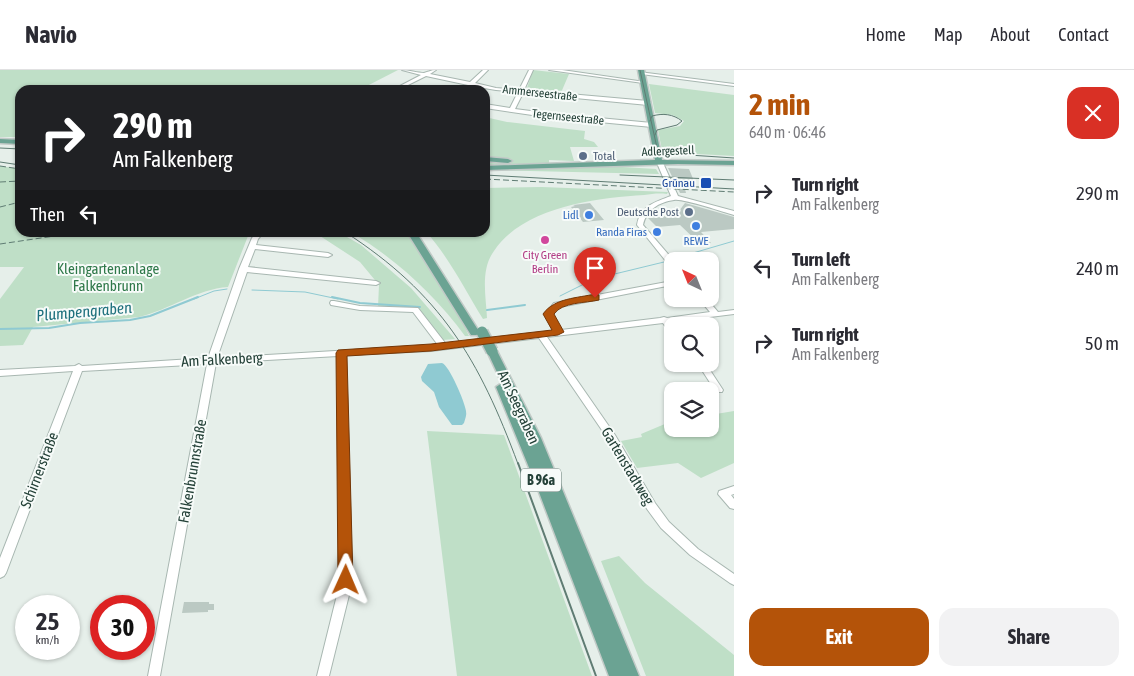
<!DOCTYPE html>
<html lang="en">
<head>
<meta charset="utf-8">
<style>
  :root { --surface:#fff; --page:#f2f2f3; --text:#2b2b33; --muted:#7c7c81; --line:#e1e1e2; --accent:#b45309 }
  body { margin:0; font-family:"Asap Condensed",sans-serif; background:var(--page); color:var(--text); height:100vh; display:flex; flex-direction:column; font-size:19px; white-space:nowrap }
  * { box-sizing:border-box; margin:0 }
  p { font-size:16px; color:var(--muted) }
  .icon { flex:none; width:28px; height:28px; fill:none; stroke:currentColor; stroke-width:2; stroke-linecap:round; stroke-linejoin:round }
  .map { position:relative; flex:1; overflow:hidden }
  .side { display:flex; flex-direction:column; background:var(--surface); width:400px }
  .side>* { flex:none }
  .banner { position:absolute; left:15px; top:15px; width:475px; height:152px; border-radius:15px; box-shadow:0 1px 4px #0004; background:#202124; color:#fff; overflow:hidden }
  .needle { width:32px; rotate:317deg }
  .fabs { position:absolute; left:664px; top:182px; display:grid; gap:10px }
  .fabs a { display:grid; place-items:center; width:55px; height:55px; border-radius:10px; background:var(--surface); box-shadow:0 1px 4px #0004; font-size:25px }
  .speed { position:absolute; left:15px; top:525px; display:flex; gap:10px; font-size:25px; font-weight:700; text-align:center }
  .speed>* { display:grid; place-content:center; width:65px; height:65px; border-radius:50%; background:var(--surface); box-shadow:0 1px 4px #0004; line-height:1 }
  .speed small { font-size:12px; font-weight:400 }
  .speed .limit { border:8px solid #d22; background:#fff; color:#111 }
  .pin { position:absolute; display:grid; place-items:center; width:42px; height:42px; color:#fff; margin:-51px -21px; border-radius:50% 50% 50% 0; rotate:-45deg; box-shadow:0 0 5px #0007 }
  .pin .icon { rotate:45deg }
  .me { position:absolute; width:55px; margin:-28px; rotate:1deg; stroke-linejoin:round; filter:drop-shadow(0 0 4px #0008) }
  .turn { display:flex; align-items:center; gap:18px; height:105px; padding:0 15px; font-size:22px }
  .turn .icon { width:65px; height:65px; stroke-width:2.5 }
  .turn b { display:block; font-size:35px; line-height:42px }
  .then { display:flex; align-items:center; height:48px; padding:0 15px; background:#0003; gap:10px; font-size:19px }
  .round { display:grid; place-items:center; flex:none; width:52px; height:52px; border-radius:15px; background:var(--page) }
  .head { display:flex; align-items:center; justify-content:space-between; height:85px; padding:0 15px }
  h1 { font-size:30px; font-weight:700; line-height:38px; color:var(--accent) }
  .action { display:flex; gap:10px; margin-top:auto; padding:10px 15px }
  .action a { flex:1; height:58px; border-radius:15px; background:var(--accent); color:#fff; font-size:20px; font-weight:700; line-height:58px; text-align:center }
  .action a+a { background:var(--page); color:var(--text) }
  ul { padding:0; list-style:none }
  li { display:flex; align-items:center; gap:15px; height:75px; padding:0 15px }
  li div { flex:1 }
  li b { display:block; font-size:19px }
  li em { font-style:normal }
  header { display:flex; align-items:center; gap:30px; box-sizing:border-box; height:70px; padding:0 25px; background:var(--surface); border-bottom:1px solid var(--line) }
  header strong { font-size:24px }
  nav { display:flex; gap:28px; margin-inline-start:auto; font-size:18px }
  main { display:flex; flex:1; min-height:0 }
  .map>svg:first-child { display:block }
</style>
</head>
<body>
<header>
<strong>Navio</strong>
<nav><a>Home</a><a>Map</a><a>About</a><a>Contact</a></nav>
</header>
<main>
<div class="map">
<svg width="734" height="606" viewBox="0 0 734 606">
  <rect width="100%" height="100%" fill="#e6efea"/>
  <path fill="#bfdfc7" d="M0 0H398L363 18 369 20H20V67H0Z
    M533 0 569 4 560 25 526 21Z
    M649 14 734 25V86L697 84 687 81 683 82 671 80 669 82 662 80 658 60 680 56 684 51 673 45 655 43Z
    M485 47 507 52 585 61 584 69 594 72 598 77H570L574 91 549 90V94L485 96Z
    M0 96 20 99V162H220V164L248 166 228 217C197 219 169 240 139 247L33 257 23 275 0 276V229L24 197H0Z
    M606 96 656 99 659 104 485 100Z
    M542 117 668 122 667 124C658 123 652 124 644 125 596 128 523 137 494 181 480 200 486 226 487 248L483 249C465 220 450 189 427 163L485 162V118Z
    M320 163H340L361 175 411 218 455 269 443 270 416 237H378L379 215 360 192 317 164Z
    M352 163H408L454 234 469 266H465C436 226 395 188 352 163Z
    M734 341V393L701 408 678 393 637 398 621 371 642 367 641 364 672 351V359H710V345Z
    M427 361 504 365 592 606H457Z
    M619 486 645 513 734 585V606H646L601 491Z"/>
  <path fill="#8fcad2" d="M442 293C449 295 465 332 466 341 467 345 465 349 464 353L462 355H452L439 337 434 322 422 311 421 307 428 294Z"/>
  <g fill="none" stroke-linecap="round" stroke-linejoin="round">
    <path stroke="#8fcad2" stroke-width="1" d="M676 188 734 171
      M252 220 305 222 338 229
      M560 226 594 209 664 192
      M194 229 214 221 227 219"/>
    <path stroke="#8fcad2" stroke-width="2" d="M332 227 360 233 420 237
      M487 240 525 235
      M0 259 49 258 80 253 130 250 150 246 198 227"/>
  </g>
  <path fill="#bbc9c3" d="M668 98 689 99 696 116 684 115 686 123H680Z
    M590 133 604 150 583 152 571 137 575 136 573 135Z
    M685 133 734 147V159L701 162 711 173 700 174 680 155 657 157 648 148 676 145Z
    M184 532H209V534H214V540H208V542L182 543Z"/>
  <g fill="none" stroke-linecap="round" stroke-linejoin="round">
    <g stroke="#a8b7b1" stroke-width="2">
      <path id="minor" d="M402 0C409 0 417 3 424 3 428 2 431 0 436 0L430 4 470 12 483 0H488L475 13 496 18 519 20 529 0H533L524 20 648 31 651 33 648 35 523 23 515 39 546 43 652 53 655 55 652 57 546 47 485 38V34L510 38 518 22 496 20 472 16H470L468 15 426 6 402 18H400V16L421 5Z
        M549 0H562L645 12 643 13Z
        M639 2 734 14V16L641 4H639Z
        M660 91 663 93 678 126 734 141V145C723 142 682 128 674 130 659 132 646 140 643 155L674 191H672V195H669L637 155C640 136 655 132 671 126L657 93Z
        M257 162H264L258 169 256 175 328 183 332 185 328 187 255 179 248 197 376 211 380 213 376 215 247 202 217 288 438 275 413 242 360 240 331 235 330 233 331 231H334L360 236 418 238 446 274 553 261 545 244 554 233 672 211V215L560 237 553 244 561 260 660 248 664 247 667 248 710 242 699 229H707L718 242 734 240V244L670 252 673 256 672 262H669L663 253 547 267 615 365 655 433 669 452 698 479 734 504V515L730 513 690 485 661 458 647 439 608 369 539 268 431 281 346 285 352 499 350 521 329 606H317L338 521 340 499 338 286 216 293 160 606H148L207 294 82 301 6 503 4 506 0 508V488L73 301 0 306V300L75 296 79 294 82 296 208 288 239 199 252 168Z
        M698 294H706L723 320 722 322H716Z
        M734 416V424L731 425 734 429V439L730 438 718 424 719 421Z"/>
    </g>
    <g stroke="#c2cac7" stroke-width="3">
      <path id="major" d="M638 0H644L662 90 734 91V95L678 94 485 100V96L655 90Z
        M0 69 20 70V74L0 73Z
        M485 87 508 89 512 91 508 93 485 91Z
        M407 162H416L480 263 479 265H471Z
        M492 278 497 281 541 368 639 606H609L537 417 496 317 502 313 487 281Z"/>
    </g>
    <use href="#minor" fill="#fff" fill-rule="evenodd"/>
    <use href="#major" fill="#6ba393" fill-rule="evenodd"/>
    <path stroke="#5f7c73" stroke-width="1" d="M640 0 657 78 674 84 734 88
      M650 51 652 46C663 43 673 44 682 51L677 55 657 60 655 65
      M0 78 20 79
      M0 92 20 95
      M485 105 734 119
      M620 105 734 110
      M345 162C441 224 479 289 518 394"/>
    <path stroke="#5f7c73" stroke-width="2" d="M518 393 596 606"/>
    <path stroke="#5f7c73" stroke-width="1" stroke-dasharray="6 3" stroke-linecap="butt" d="M0 96 20 99
      M485 109 734 122
      M0 112 20 111
      M0 137 20 132
      M0 174 82 162"/>
    <g stroke="#c2cac7" stroke-width="14" stroke-linecap="butt">
      <path id="major-bridge" d="M482 262 492 281"/>
    </g>
    <use href="#major-bridge" stroke="#6ba393" stroke-width="11"/>
  </g>
  <path fill="#b45309" stroke="#753606" d="M595 224 599 225V230C586 233 562 232 554 244L564 262 558 265 431 281 347 286 353 510 351 515 346 517 340 515 338 510 336 283 338 280 431 274 552 260 543 244C554 228 578 228 595 224Z"/>
  <g fill="#5c6f8a" stroke="#f7fbf9" stroke-width="2">
    <circle cx="583" cy="86" r="5"/>
    <circle cx="689" cy="142" r="5"/>
  </g>
  <rect fill="#1a4fb4" stroke="#f7fbf9" stroke-width="2" x="700" y="107" width="12" height="12" rx="2.5"/>
  <g fill="#3f7fe0" stroke="#f7fbf9" stroke-width="2">
    <circle cx="589" cy="145" r="5"/>
    <circle cx="696" cy="156" r="5"/>
    <circle cx="657" cy="162" r="5"/>
  </g>
  <circle fill="#d1479c" stroke="#f7fbf9" stroke-width="2" cx="545" cy="170" r="5"/>
  <g text-anchor="middle" dominant-baseline="central" stroke-width="4" stroke-linejoin="round" paint-order="stroke">
    <g font-size="12" fill="#244138" stroke="#f7fbf9">
      <text transform="translate(540 23) rotate(6)">Ammerseestraße</text>
      <text transform="translate(568 47) rotate(6)">Tegernseestraße</text>
      <text transform="translate(668 81) rotate(-2)">Adlergestell</text>
    </g>
    <g font-size="12" fill="#4e5e75" stroke="#f7fbf9" text-anchor="start">
      <text x="593" y="86">Total</text>
      <text x="679" y="142" text-anchor="end">Deutsche Post</text>
    </g>
    <g font-size="12" fill="#164399" stroke="#f7fbf9" text-anchor="end">
      <text x="695" y="113">Grünau</text>
    </g>
    <g font-size="12" fill="#366cbe" stroke="#f7fbf9" text-anchor="end">
      <text x="579" y="145">Lidl</text>
      <text x="647" y="162">Randa Firas</text>
      <text x="696" y="171" text-anchor="middle">REWE</text>
    </g>
    <g font-size="12" fill="#b23c85" stroke="#f7fbf9">
      <text x="545" y="185">City Green<tspan x="545" dy="14">Berlin</tspan></text>
    </g>
    <rect fill="#f7fbf9" stroke="#637972" stroke-width="1" x="521" y="398.5" width="40" height="23" rx="4"/>
    <g font-size="14" font-weight="bold" fill="#244138">
      <text x="541" y="410">B 96a</text>
    </g>
    <g font-size="15" fill="#2e7849" stroke="#f7fbf9">
      <text x="108" y="198">Kleingartenanlage<tspan x="108" dy="17">Falkenbrunn</tspan></text>
    </g>
    <g font-size="15" fill="#244138" stroke="#f7fbf9">
      <text transform="translate(222 289) rotate(-3)">Am Falkenberg</text>
      <text transform="translate(519 337) rotate(65)">Am Seegraben</text>
      <text transform="translate(628 396) rotate(59)">Gartenstadtweg</text>
      <text transform="translate(39 400) rotate(-69)">Schirnerstraße</text>
      <text transform="translate(192 401) rotate(-80)">Falkenbrunnstraße</text>
    </g>
    <g font-size="16" font-style="italic" fill="#1e707d" stroke="#f7fbf9">
      <text transform="translate(84 241) rotate(-5)">Plumpengraben</text>
    </g>
  </g>
</svg>
<div class="fabs">
<a><svg class="needle" viewBox="-14 -14 28 28"><path d="M0-13l5 13h-10z" fill="#e53935"/><path d="M0 13l5-13h-10z" fill="#7c7c81"/></svg></a>
<a><svg class="icon" aria-label="search" viewBox="0 0 24 24"><circle cx="10" cy="10" r="6"/><path d="M15 15l6 6"/></svg></a>
<a><svg class="icon" aria-label="layers" viewBox="0 0 24 24"><path d="M12 4l9 5-9 5-9-5zM3 14l9 5 9-5"/></svg></a>
</div>
<div class="speed"><div>25<small>km/h</small></div><div class="limit">30</div></div>
<div class="pin" style="left:595px;top:228px;background:#d93025"><svg class="icon" aria-label="arrive" viewBox="0 0 24 24"><path d="M6 21V4h12l-3 4 3 4H6"/></svg></div>
<svg class="me" style="left:346px;top:510px" viewBox="-20 -20 40 40"><path d="M0-17L14 15 0 8-14 15z" fill="#b45309" stroke="#fff" stroke-width="4"/></svg>
<div class="banner">
<div class="turn"><svg class="icon" aria-label="right" viewBox="0 0 24 24"><path d="M7 20v-9h11M14 6l5 5-5 5"/></svg><div><b>290 m</b>Am Falkenberg</div></div>
<div class="then">Then<svg class="icon" aria-label="left" viewBox="0 0 24 24"><path d="M17 20v-9H6M10 6l-5 5 5 5"/></svg></div>
</div>
</div>
<section class="side">
<div class="head"><div><h1>2 min</h1><p>640 m · 06:46</p></div><a class="round" style="background:#d93025;color:#fff"><svg class="icon" aria-label="close" viewBox="0 0 24 24"><path d="M6 6l12 12M18 6L6 18"/></svg></a></div>
<ul>
<li><svg class="icon" aria-label="right" viewBox="0 0 24 24"><path d="M7 20v-9h11M14 6l5 5-5 5"/></svg><div><b>Turn right</b><p>Am Falkenberg</p></div><em>290 m</em></li>
<li><svg class="icon" aria-label="left" viewBox="0 0 24 24"><path d="M17 20v-9H6M10 6l-5 5 5 5"/></svg><div><b>Turn left</b><p>Am Falkenberg</p></div><em>240 m</em></li>
<li><svg class="icon" aria-label="right" viewBox="0 0 24 24"><path d="M7 20v-9h11M14 6l5 5-5 5"/></svg><div><b>Turn right</b><p>Am Falkenberg</p></div><em>50 m</em></li>
</ul>
<div class="action"><a>Exit</a><a>Share</a></div>
</section>
</main>
</body>
</html>
